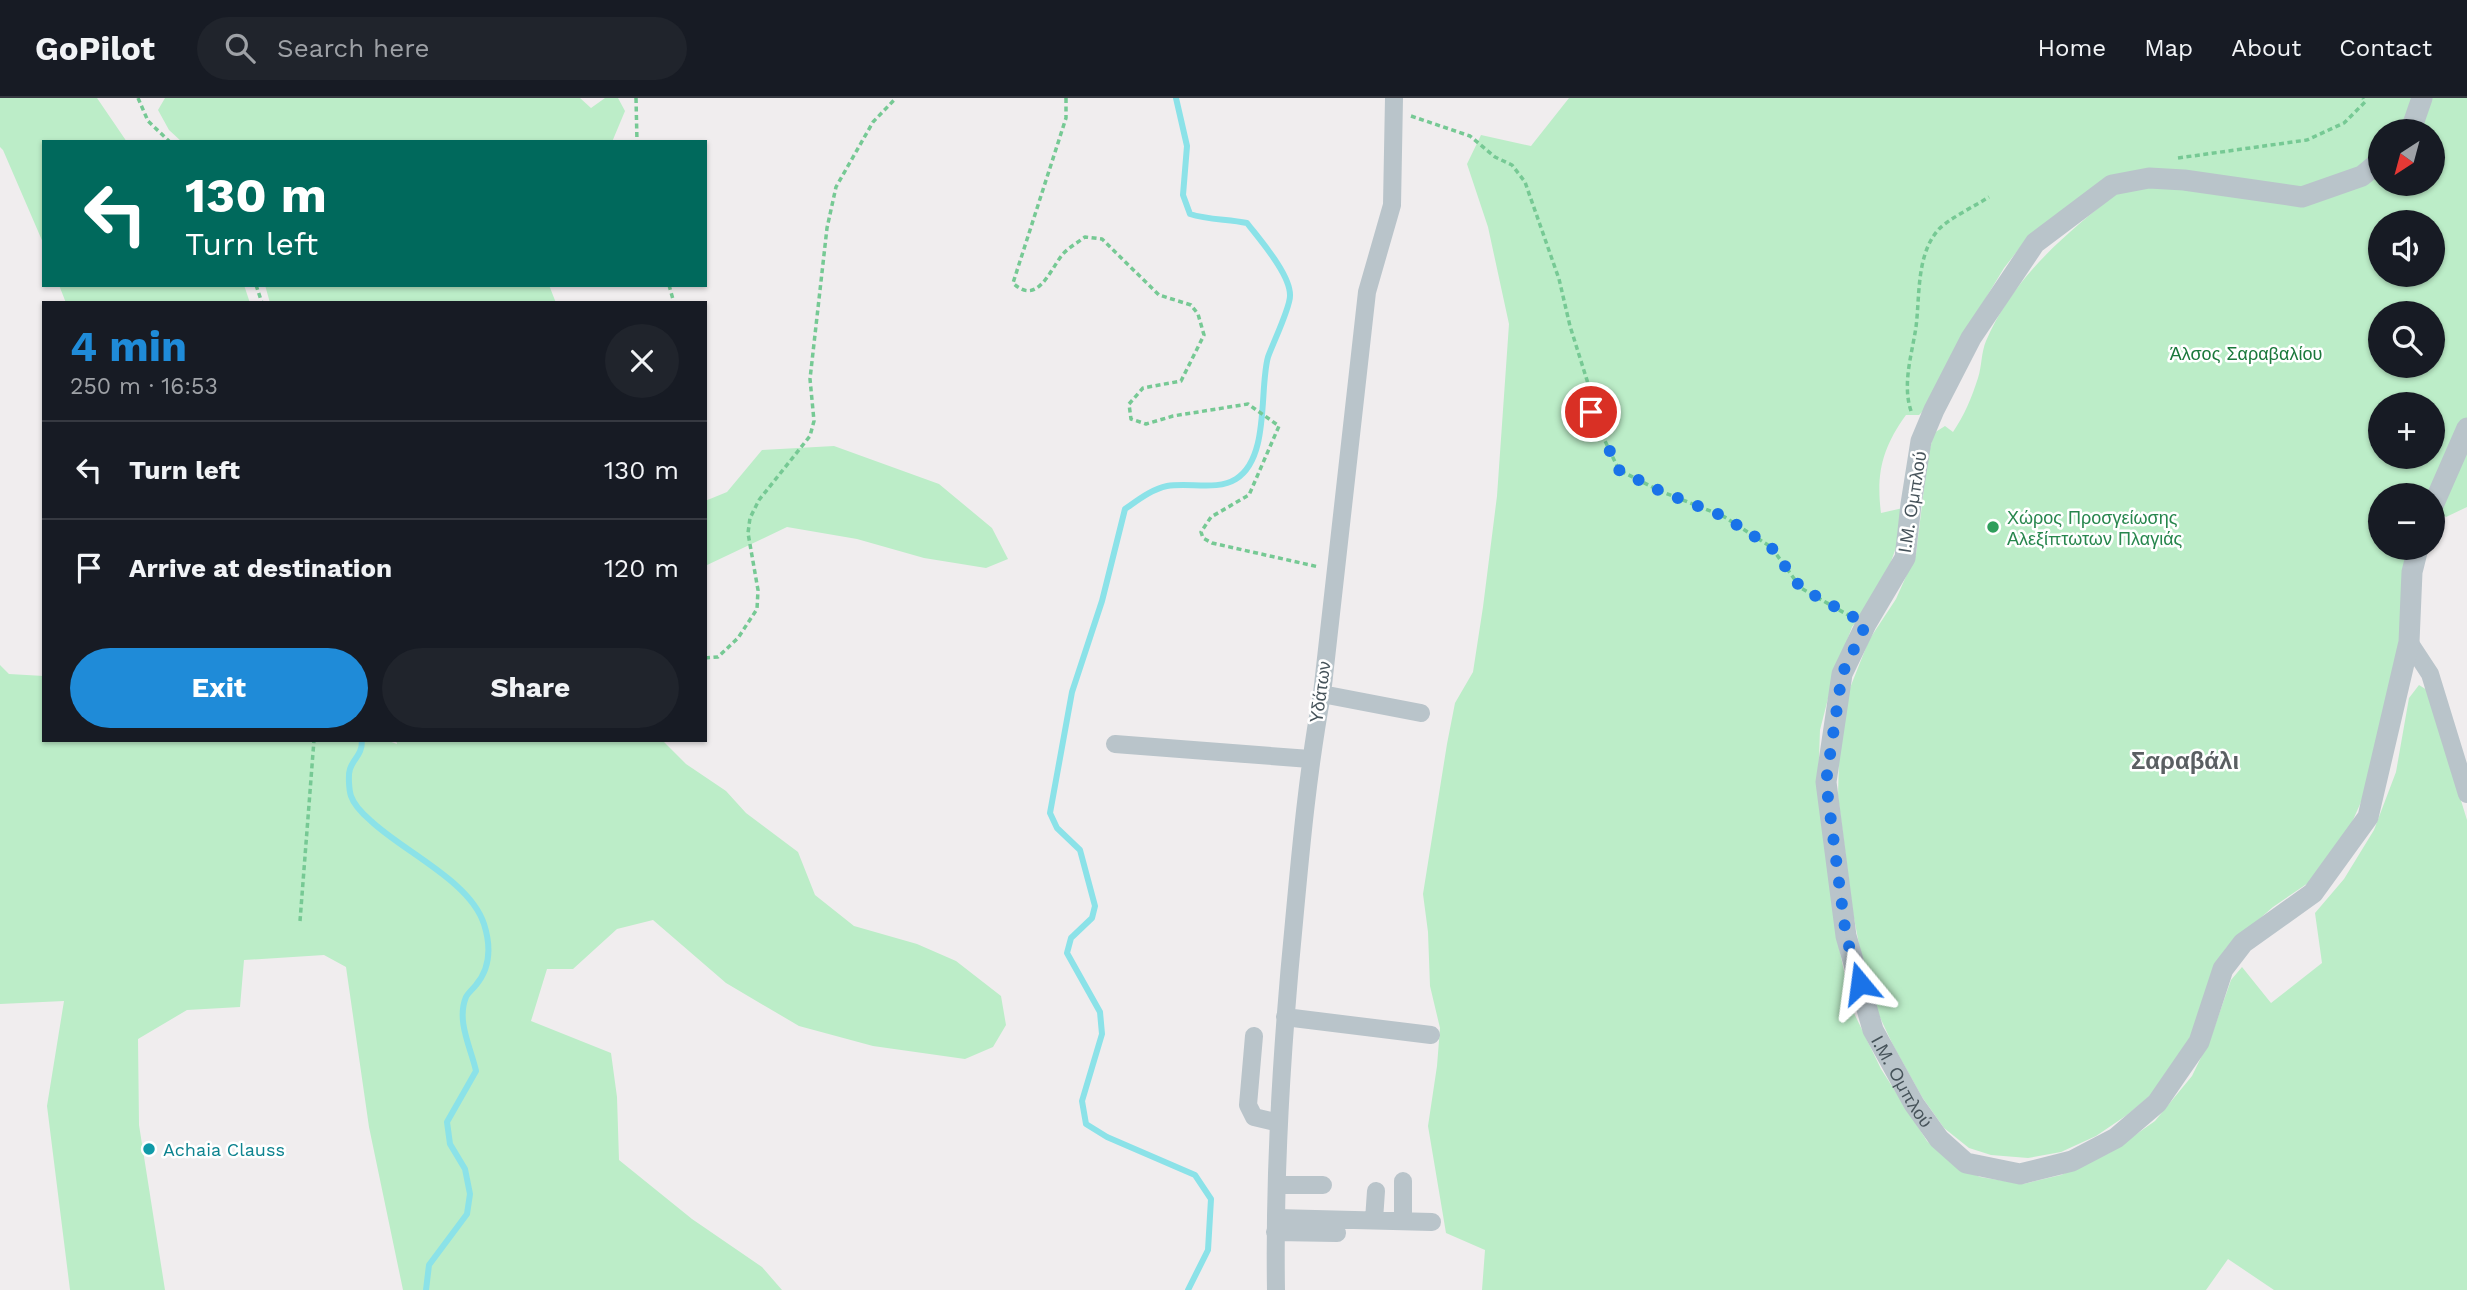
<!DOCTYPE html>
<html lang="en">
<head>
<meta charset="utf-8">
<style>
  :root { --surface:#171b24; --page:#20242c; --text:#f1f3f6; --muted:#9ea1a6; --line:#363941; --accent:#1f8bd8 }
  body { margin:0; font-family:"Work Sans",sans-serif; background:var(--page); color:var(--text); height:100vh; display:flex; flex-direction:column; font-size:26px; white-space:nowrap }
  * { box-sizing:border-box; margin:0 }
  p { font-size:23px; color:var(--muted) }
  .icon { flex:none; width:38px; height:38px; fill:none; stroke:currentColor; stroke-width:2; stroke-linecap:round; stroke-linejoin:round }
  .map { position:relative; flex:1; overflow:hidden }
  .panel { position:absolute; left:42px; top:203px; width:665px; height:441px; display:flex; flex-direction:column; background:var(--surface); border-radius:0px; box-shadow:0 2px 5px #0004 }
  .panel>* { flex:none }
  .hud { position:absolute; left:42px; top:42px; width:665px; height:147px; border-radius:0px; box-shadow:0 2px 5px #0004; background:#00695c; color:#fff; overflow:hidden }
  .needle { width:46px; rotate:216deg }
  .tools { position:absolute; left:2368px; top:21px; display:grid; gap:14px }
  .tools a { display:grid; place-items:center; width:77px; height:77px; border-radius:50%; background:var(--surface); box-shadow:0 2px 5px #0004; font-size:35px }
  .pin { position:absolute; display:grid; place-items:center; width:60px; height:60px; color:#fff; margin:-30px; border:4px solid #fff; border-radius:50%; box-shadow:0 2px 7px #0007 }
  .me { position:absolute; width:77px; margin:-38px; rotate:344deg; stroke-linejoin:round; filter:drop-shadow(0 0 5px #0008) }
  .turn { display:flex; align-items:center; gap:24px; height:147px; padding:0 28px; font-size:32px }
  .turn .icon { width:91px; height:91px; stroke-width:2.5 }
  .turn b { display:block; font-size:49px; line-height:60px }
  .round { display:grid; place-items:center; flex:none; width:74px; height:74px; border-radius:37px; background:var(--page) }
  .headline { display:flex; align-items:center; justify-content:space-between; height:119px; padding:0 28px }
  h1 { font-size:42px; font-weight:700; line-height:52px; color:var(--accent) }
  .primary-button { display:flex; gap:14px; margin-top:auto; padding:14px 28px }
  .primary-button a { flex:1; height:80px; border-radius:42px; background:var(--accent); color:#fff; font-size:28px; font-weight:700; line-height:80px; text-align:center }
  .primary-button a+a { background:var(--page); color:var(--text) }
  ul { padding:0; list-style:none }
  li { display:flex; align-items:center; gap:21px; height:98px; padding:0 28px; border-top:2px solid var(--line) }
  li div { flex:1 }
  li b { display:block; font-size:26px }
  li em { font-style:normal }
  header { display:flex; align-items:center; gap:42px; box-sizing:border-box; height:98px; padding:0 35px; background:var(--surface); border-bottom:2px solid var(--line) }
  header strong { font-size:33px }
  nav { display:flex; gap:38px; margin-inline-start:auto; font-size:24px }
  .search { width:490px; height:63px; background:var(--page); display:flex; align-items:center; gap:18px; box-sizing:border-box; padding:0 24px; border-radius:38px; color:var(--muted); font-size:26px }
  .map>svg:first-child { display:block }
</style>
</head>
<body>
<header>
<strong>GoPilot</strong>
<div class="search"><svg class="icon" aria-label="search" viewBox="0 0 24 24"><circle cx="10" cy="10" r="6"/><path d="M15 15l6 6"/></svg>Search here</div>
<nav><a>Home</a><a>Map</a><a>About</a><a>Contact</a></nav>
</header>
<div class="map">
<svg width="2467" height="1192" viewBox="0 0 2467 1192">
  <rect width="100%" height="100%" fill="#f0edee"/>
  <path fill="#bcedc8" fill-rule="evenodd" d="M0 0H97L127 44H44V147L3 52 0 49Z
    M165 0H580L591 10 605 0H618L625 13 612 44H527L522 42 519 44H182L169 32 158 12Z
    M1569 0H2467V409L2446 419 2433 412 2432 397H2380V450H2409L2397 560 2369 686 2349 731 2314 781 2273 809 2226 850 2188 947 2158 991 2127 1017 2096 1038 2061 1054 2028 1060 1991 1057 1969 1050 1944 1030 1922 999 1893 947 1876 911 1863 867 1853 815 1838 698 1839 662 1846 600 1869 542 1896 501 1916 456 1928 358 1934 335 1945 328 1953 334C1964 318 1972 299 1978 280 1982 268 1981 255 1986 243 2013 180 2064 137 2117 95L2029 138 2004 170 1961 241 1929 307 1919 317H1906C1882 350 1876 376 1881 415L1903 410 1898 444 1887 475 1871 505 1852 529 1833 581 1820 632 1818 687 1837 840 1852 911 1881 971 1927 1043 1953 1066 1980 1079 2023 1086 2061 1077 2111 1054 2155 1023 2192 978 2211 939 2231 882 2242 869 2271 905 2322 865 2315 815 2344 781 2374 732 2396 674 2409 600 2419 587 2427 592 2467 722V1192H2274L2228 1161 2206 1192H1482L1485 1152 1446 1135 1428 1028 1437 968 1440 930 1430 888 1428 834 1423 796 1447 646 1455 605 1473 574 1483 509 1497 398 1509 226 1488 129 1467 66 1481 37 1531 48ZM2380 33H2432V86H2380ZM2380 124H2432V177H2380ZM2380 215H2432V268H2380ZM2380 306H2432V359H2380Z
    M59 187H244L250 205H66Z
    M265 187H549L556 205H270Z
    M834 348 939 386 992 430 1008 461 986 470 924 460 857 441 787 429 705 468V403L727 394 762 352Z
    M0 567 9 576 44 578V642H386L397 646 396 642H662L686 666 726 693 746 715 798 754 815 797 854 828 917 846 956 863 1001 898 1006 927 993 949 965 961 873 948 799 928 726 885 653 822 617 831 573 871H547L531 923 611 955 617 999 619 1062 692 1121 762 1169 782 1192H403L369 1029 346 869 324 857 244 862 240 909 187 912 138 941 139 1027 165 1192H70L47 1008 64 903 0 906Z"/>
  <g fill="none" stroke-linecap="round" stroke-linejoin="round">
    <path stroke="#8be2e8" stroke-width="6" d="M1176 0 1187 48 1183 97 1190 116C1208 122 1228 121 1247 125 1260 142 1291 177 1290 198 1290 210 1273 245 1268 259 1259 291 1270 360 1236 381 1217 393 1189 384 1167 388 1152 391 1138 402 1125 411L1102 503 1072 594 1050 715 1057 730 1080 752 1095 808 1092 820 1071 840 1067 855 1100 914 1102 936 1082 1003 1086 1026 1107 1039 1195 1077 1211 1101 1208 1152 1188 1192
      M362 642C362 658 354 659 350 671 348 677 349 692 351 698 354 707 364 717 371 723 404 754 470 783 484 826 491 848 491 869 476 887 473 891 468 895 466 899 456 923 471 950 476 973L447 1024 450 1046 465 1071 470 1096 467 1116 429 1167 426 1192"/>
    <path stroke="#76c994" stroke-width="3.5" stroke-dasharray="5 3.5" stroke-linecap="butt" d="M138 0 148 23 170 44
      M636 0 637 44
      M1066 0V20L1013 185C1037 208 1049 174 1062 157 1068 150 1077 145 1085 139L1102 141 1159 197 1191 207 1198 216 1204 237 1181 283 1143 290 1129 306 1131 321 1146 326 1173 318 1248 306 1279 328 1249 397 1211 419 1201 434 1203 440 1212 445 1319 469
      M1411 18 1470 38 1495 59 1512 67 1525 84 1559 181 1570 228 1591 295V314L1619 372 1660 393 1723 418 1771 449 1801 490 1848 517
      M2178 60 2307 42 2344 25 2365 4 2363 0
      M256 187 262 205
      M669 187 674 205
      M1911 313C1902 286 1912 256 1916 229 1920 198 1916 156 1939 131 1950 120 1975 108 1989 99
      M705 560 718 559 738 540 757 511 758 492 748 435 750 420 759 402 810 338 814 323 810 281 827 130 836 89 873 24 896 0
      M300 823 314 642"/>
    <path stroke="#b9c4ca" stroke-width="18" d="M2409 544 2430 576 2467 696
      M1322 596 1421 615
      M1115 646 1310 661
      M1285 919 1431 937
      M1254 938 1248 1007 1254 1019 1279 1025
      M1277 1087H1323
      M1276 1120 1432 1124
      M1374 1122 1376 1093
      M1403 1122V1083
      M1275 1134 1337 1135
      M1276 1192C1274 1069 1282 946 1294 824 1301 748 1308 672 1322 596L1367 194 1392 107 1394 0"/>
    <g stroke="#b9c4ca" stroke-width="21">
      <path d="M2407 33 2413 26 2422 0"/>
      <path id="s1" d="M2380 63 2362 78 2302 99 2184 82 2149 80 2112 87 2035 145 1971 240 1934 312 1921 343 1911 406 1905 460 1866 526 1842 576 1826 684 1846 838 1873 932 1914 1006 1939 1041 1966 1065 2020 1076 2072 1063 2116 1040 2157 1005 2199 944 2223 871 2243 845 2313 795 2368 719 2409 544 2412 474 2418 450"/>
      <path d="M2432 410 2467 330"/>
    </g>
  </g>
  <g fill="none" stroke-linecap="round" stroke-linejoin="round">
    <path stroke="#1a73e8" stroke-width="12" stroke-dasharray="0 21.6" d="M1591 314 1619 372 1660 393 1723 418 1771 449 1801 490 1866 526 1842 576 1826 684 1846 838 1860 885"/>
  </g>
  <circle fill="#2e9e5b" stroke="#fff" stroke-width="2.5" cx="1993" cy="429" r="7"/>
  <circle fill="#0f9aa8" stroke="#fff" stroke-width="2.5" cx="149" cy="1051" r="7"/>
  <g text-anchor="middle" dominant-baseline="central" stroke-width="5" stroke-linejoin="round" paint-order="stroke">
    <g font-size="18" fill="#1a783b" stroke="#fff">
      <text x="2246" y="255">Άλσος Σαραβαλίου</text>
    </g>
    <g font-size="18" fill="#46535a" stroke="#fff">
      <text transform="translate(1912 404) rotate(-81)">Ι.Μ. Ομπλού</text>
      <text transform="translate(1320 594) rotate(-82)">Υδάτων</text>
      <text stroke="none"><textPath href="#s1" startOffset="1276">Ι.Μ. Ομπλού</textPath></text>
    </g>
    <g font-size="18" fill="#27864d" stroke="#fff" text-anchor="start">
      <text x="2007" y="419">Χώρος Προσγείωσης<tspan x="2007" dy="21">Αλεξίπτωτων Πλαγιάς</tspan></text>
    </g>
    <g font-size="18" fill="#0d838f" stroke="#fff" text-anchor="start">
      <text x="163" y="1051">Achaia Clauss</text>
    </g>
    <g font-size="24" font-weight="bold" fill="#5a5f62" stroke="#fff">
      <text x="2185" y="663">Σαραβάλι</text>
    </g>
  </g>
</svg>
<div class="tools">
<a><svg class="needle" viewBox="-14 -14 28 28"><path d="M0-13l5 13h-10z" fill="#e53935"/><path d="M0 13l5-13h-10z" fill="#9ea1a6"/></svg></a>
<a><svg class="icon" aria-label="sound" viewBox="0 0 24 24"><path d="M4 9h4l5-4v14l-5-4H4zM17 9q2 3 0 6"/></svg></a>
<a><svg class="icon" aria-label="search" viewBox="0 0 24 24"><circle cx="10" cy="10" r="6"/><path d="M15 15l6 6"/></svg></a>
<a>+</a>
<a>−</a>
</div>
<div class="pin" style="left:1591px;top:314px;background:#d93025"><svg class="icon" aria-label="arrive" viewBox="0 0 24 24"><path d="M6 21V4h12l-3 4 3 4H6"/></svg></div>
<svg class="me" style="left:1860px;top:885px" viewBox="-20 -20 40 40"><path d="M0-17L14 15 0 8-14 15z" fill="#1a73e8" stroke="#fff" stroke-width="4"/></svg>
<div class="hud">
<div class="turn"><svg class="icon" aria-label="left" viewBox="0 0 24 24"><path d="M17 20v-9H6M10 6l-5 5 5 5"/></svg><div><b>130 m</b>Turn left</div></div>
</div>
<section class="panel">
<div class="headline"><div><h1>4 min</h1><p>250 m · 16:53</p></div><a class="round"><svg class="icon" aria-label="close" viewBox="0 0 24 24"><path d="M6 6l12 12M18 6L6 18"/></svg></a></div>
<ul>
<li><svg class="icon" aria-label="left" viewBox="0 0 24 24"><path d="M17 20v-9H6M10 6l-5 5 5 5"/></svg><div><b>Turn left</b></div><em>130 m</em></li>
<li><svg class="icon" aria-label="arrive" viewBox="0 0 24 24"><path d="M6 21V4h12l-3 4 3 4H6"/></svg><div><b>Arrive at destination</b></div><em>120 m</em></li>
</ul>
<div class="primary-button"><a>Exit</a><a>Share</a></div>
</section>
</div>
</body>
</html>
